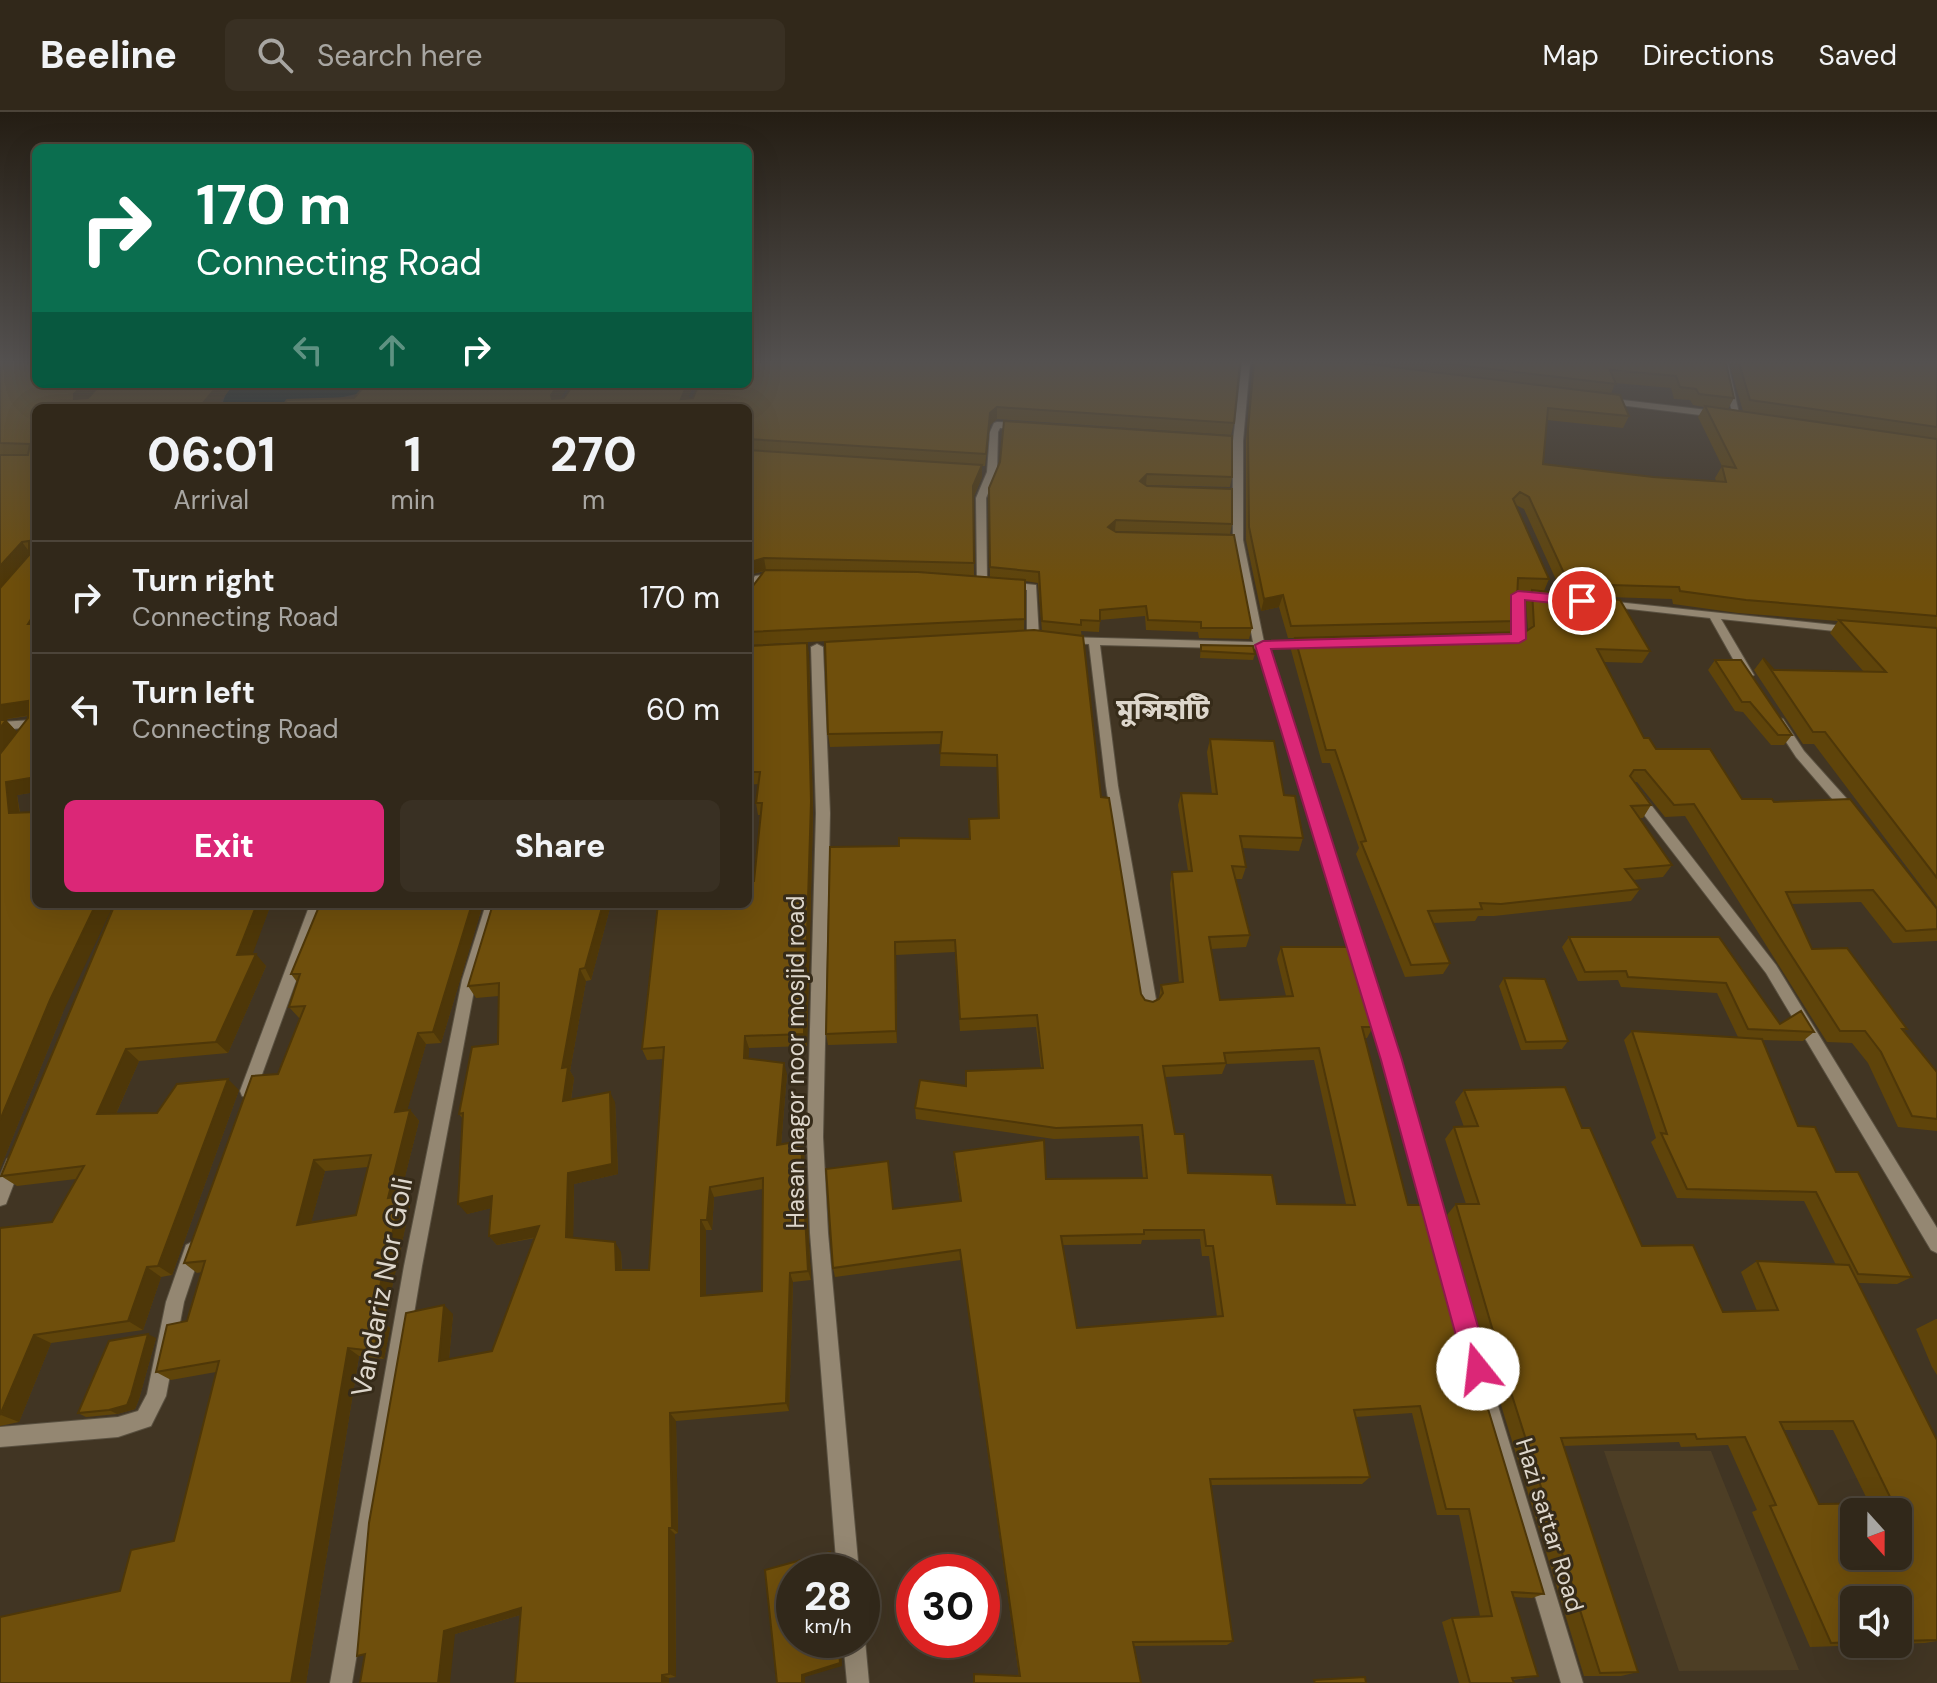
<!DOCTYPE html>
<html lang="en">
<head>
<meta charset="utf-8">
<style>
  :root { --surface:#31281a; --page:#393023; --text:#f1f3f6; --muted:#a8a6a2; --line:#4c4439; --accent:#db2777 }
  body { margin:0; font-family:"DM Sans","Noto Sans Bengali",sans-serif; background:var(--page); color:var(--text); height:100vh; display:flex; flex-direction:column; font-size:30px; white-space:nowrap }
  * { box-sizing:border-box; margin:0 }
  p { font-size:26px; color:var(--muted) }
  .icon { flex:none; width:44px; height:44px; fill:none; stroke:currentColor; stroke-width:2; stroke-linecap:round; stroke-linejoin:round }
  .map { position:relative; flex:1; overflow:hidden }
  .panel { position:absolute; left:32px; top:292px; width:720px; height:504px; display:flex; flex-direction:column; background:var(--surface); border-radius:12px; box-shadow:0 8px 32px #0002,0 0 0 2px var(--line) }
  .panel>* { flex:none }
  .top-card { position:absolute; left:32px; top:32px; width:720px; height:244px; border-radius:12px; box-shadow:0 8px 32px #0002,0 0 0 2px var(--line); background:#0b6e4f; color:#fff; overflow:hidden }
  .needle { width:52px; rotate:159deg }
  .controls { position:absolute; left:1840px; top:1386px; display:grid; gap:16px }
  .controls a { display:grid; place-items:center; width:72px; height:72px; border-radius:12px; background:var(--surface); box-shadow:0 8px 32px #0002,0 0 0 2px var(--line); font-size:40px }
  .speed { position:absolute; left:776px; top:1442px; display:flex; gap:16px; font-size:40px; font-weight:700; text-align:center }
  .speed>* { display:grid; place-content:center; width:104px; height:104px; border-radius:50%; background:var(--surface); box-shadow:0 8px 32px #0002,0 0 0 2px var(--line); line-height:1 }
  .speed small { font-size:20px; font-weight:400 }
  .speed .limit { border:12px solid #d22; background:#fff; color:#111 }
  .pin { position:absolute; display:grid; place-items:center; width:68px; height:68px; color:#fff; margin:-34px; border:4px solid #fff; border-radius:50%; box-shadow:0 2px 8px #0007 }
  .me { position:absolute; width:88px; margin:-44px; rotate:344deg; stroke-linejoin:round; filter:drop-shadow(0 0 6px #0008) }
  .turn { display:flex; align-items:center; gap:28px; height:168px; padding:0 32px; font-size:36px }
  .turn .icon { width:104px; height:104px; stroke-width:2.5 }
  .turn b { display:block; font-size:56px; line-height:68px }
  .lanes { display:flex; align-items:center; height:76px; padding:0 32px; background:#0003; justify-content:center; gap:40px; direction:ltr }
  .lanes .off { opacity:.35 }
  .eta { display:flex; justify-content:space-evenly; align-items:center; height:136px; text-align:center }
  .eta b { font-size:48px; font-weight:800; line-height:56px }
  .cta { display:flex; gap:16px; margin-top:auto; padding:16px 32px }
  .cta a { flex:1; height:92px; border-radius:12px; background:var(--accent); color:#fff; font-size:32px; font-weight:800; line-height:92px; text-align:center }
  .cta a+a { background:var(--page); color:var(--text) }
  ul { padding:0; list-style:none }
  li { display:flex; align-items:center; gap:24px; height:112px; padding:0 32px; border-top:2px solid var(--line) }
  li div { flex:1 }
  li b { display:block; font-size:30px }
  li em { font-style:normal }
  header { display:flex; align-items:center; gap:48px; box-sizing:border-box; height:112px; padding:0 40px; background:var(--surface); border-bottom:2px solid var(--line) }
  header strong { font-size:38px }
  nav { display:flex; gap:44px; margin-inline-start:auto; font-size:28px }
  .search { width:560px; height:72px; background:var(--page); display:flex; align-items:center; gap:20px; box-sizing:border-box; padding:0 28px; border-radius:12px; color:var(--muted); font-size:30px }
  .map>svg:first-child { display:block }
</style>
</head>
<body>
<header>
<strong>Beeline</strong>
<div class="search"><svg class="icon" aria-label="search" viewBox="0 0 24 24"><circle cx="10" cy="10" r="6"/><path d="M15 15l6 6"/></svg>Search here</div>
<nav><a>Map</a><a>Directions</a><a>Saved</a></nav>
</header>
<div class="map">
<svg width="1937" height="1571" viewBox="0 0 1937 1571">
  <rect width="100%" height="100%" fill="#413523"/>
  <path fill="#4d3e25" d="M1604 1339H1711L1799 1558 1679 1559Z"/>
  <path fill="#032123" d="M229 272H401L294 296H221Z"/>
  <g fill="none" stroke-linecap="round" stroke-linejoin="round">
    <g stroke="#5a5141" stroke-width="2">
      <path id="minor" d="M1242 251H1250L1243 329V428L1264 530 1310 529 1316 532 1310 535 1270 536 1400 948 1495 1284 1583 1571H1561L1475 1284 1384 948 1259 537 1100 533 1118 674 1157 893 1154 897 1149 899 1144 897 1141 893 1106 674 1089 532 1064 531 1058 528 1064 525 1253 530 1233 428V329Z
        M1720 251H1728L1740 306 1733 304Z
        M1606 286 1716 299 1720 302 1716 305 1603 291 1602 289Z
        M997 310 1023 311 1027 314 1023 317 1000 316 998 320 997 360 986 386 987 468 1036 473 1039 525 1033 528 1027 525V478L982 474 977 471 976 386 987 360 990 320 994 311Z
        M778 461 783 464 782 466 763 469 752 486 748 487V475L755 464Z
        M1518 480 1547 483 1552 486 1547 489 1523 487 1525 527 1519 530 1503 529V525L1513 524V483Z
        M1607 489 1853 515 1859 518 1853 521 1721 507 1754 563 1748 567 1742 563 1710 506 1603 494V490Z
        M817 532 823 535 830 701 823 1025 828 1121 859 1460H837L810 1121 807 1025 816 701 811 535Z
        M1779 606 1783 607 1804 639 1856 697 1858 700 1856 703H1846L1796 645 1773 610Z
        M33 608 36 609V615L0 618V610Z
        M1636 678 1641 680 1776 853 1937 1116V1141L1931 1138 1766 861 1631 686 1630 683Z
        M310 792H324L256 979 254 984 248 986 242 984 240 979Z
        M486 792H500L476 868 422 1154 352 1571H330L404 1154 462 868Z
        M13 1045 19 1047 21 1053 6 1092 0 1094V1064L7 1047Z
        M192 1130 198 1133 201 1139 184 1190 166 1284 151 1314 118 1325 0 1335V1315L118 1305 138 1299 147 1282 166 1190 186 1133Z
        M862 1521 865 1528 869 1571H847L843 1528H862Z"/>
    </g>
    <use href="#minor" fill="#948772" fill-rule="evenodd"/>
  </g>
  <path fill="#5f440a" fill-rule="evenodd" d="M0 251 36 272H234L215 296H36V680L17 683 20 701 63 900 0 1057ZM28 604V606L17 620 6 608H0Z
    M1253 251H1726L1734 286 1728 297 1743 299 1729 251H1937V795L1814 632H1803L1754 558 1763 546 1774 558 1864 560 1830 521 1838 509 1738 501 1673 492 1672 487 1607 485 1606 487 1650 539 1642 551 1604 550 1644 626 1656 637 1742 687 1774 690 1937 817V829L1893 831 1861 790 1791 792 1812 837 1907 917 1904 919 1937 960V1019L1898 1015 1868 951 1852 931 1827 930 1685 704 1665 705 1637 670H1634L1651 693 1643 706H1639L1672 753 1663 765 1633 768 1640 777 1631 789 1494 804H1478L1475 809 1433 811 1450 851 1443 862 1405 865 1356 742 1359 736 1330 651H1322L1291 538 1294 526H1288L1279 495 1261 499 1246 428V329ZM1615 271 1671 276 1674 287 1690 288 1693 293 1704 295 1698 305 1722 354 1715 366 1716 369 1653 365 1543 352 1547 308 1623 316 1629 304 1611 282ZM1516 393 1524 397 1562 481 1544 479 1549 467ZM1517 479H1531L1526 490 1528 519 1525 520 1510 521 1516 509Z
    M570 272 560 286H564L574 272H694L688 286H693L699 272 1234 311 1231 323 997 307 990 313 985 354H982V365L973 386 974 464 990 465 989 376 1000 350 1232 365 1230 375 1145 373 1232 412 1230 422 1114 419 1252 516 1249 527 1199 526 1198 520 1146 518 1145 504 1100 508 1099 520 1081 519 1101 685 1141 882 1145 888 1153 890 1159 887 1161 873 1179 871 1170 772 1172 760 1188 759 1178 693 1181 681 1212 682 1207 640 1210 627 1284 683 1303 726 1299 739 1242 736 1246 755 1242 767H1235L1250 823 1246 835 1211 837 1220 888 1286 884 1277 847 1281 835 1373 915 1367 926H1365L1408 1093 1482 1277 1544 1482 1532 1486 1514 1485 1538 1564 1513 1568 1514 1571H1459L1442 1510 1452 1506 1480 1504 1459 1403H1437L1412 1301 1355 1305 1370 1365 1362 1372 1211 1373 1233 1529 1227 1533 1134 1534 1019 1564 961 1148 835 1165 833 1156 893 1097 960 1089 954 1050V1040L1046 1067 1143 1066 1139 1024 1054 1027 916 1007 915 996 966 974 1041 956 1036 915 960 919 955 840 896 843 897 931 828 933 826 922 899 734 970 727 998 706 997 655 940 654 941 632 830 635 828 622 992 521 748 533V476L752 475 765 459 752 462 748 470V296L354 286 406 277ZM1025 469 1038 471 1042 519H1024ZM1314 948 1346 1092H1277L1188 1061 1175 1022 1165 965 1222 962 1226 952ZM1200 1127 1202 1144H1209L1217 1205 1077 1216 1063 1133 1141 1132 1142 1128Z
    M807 531 809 543 813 701 807 934 749 936 748 947 787 962 781 1033 804 1040 811 1168 793 1170 789 1299 676 1309 678 1421 675 1422 676 1565 669 1566V1571H515L520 1503 455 1522 360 1571 453 1202 449 1247 492 1239 535 1126 497 1133 489 1124 491 1096 467 1102 463 1007 459 1002 498 932 499 884 476 886 468 874 493 792H611L591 868 586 869 570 959 574 966 571 988 615 990 618 1062 574 1072 573 1126 621 1140 622 1158H649L663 947 647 948 642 937 754 769 760 703H758L756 691 758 672 748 673V534ZM763 1077 762 1179 706 1184V1118H712L714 1085Z
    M1201 533 1255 542 1253 548 1200 546Z
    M1715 548 1792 623 1784 633H1771L1743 600 1735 599 1708 558Z
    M115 792H271L252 842 266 854 228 941 139 949 116 1002 157 1001 239 978 172 1163 161 1165 143 1218 51 1231 19 1310 0 1314V1116L52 1110 76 1067 17 1074 1 1064Z
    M483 792 441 931 426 932 407 998H410L419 1009 400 1084 410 1094 384 1211 390 1216 384 1247 359 1244 306 1571 120 1479 174 1429 216 1260 171 1268 156 1260 187 1209 202 1160 197 1161 184 1151 278 962 300 907 289 895 297 870 291 862ZM368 1055 356 1103 311 1110 325 1059Z
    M1569 825H1719L1780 912 1814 920 1803 929 1762 928 1798 1014 1836 1060 1912 1165 1897 1172 1858 1171 1937 1328V1529L1925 1531 1810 1535 1752 1400 1757 1398 1728 1333 1681 1335 1679 1330 1563 1334 1638 1560 1621 1564H1584L1498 1283 1447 1103 1456 1092H1466L1445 1027 1454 1015H1464L1455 990 1464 978 1582 1016 1642 1134 1723 1200 1757 1199 1741 1160 1757 1149 1836 1153 1804 1089 1677 1086 1651 1030 1656 1026 1624 928 1632 919 1738 925 1717 881 1621 875 1618 868 1578 869 1562 835ZM1784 1318H1833L1869 1391 1819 1392ZM1854 1488H1898V1532H1854Z
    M1504 866 1568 929 1562 937 1521 938 1499 874Z
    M1936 1207H1937V1263L1932 1255 1916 1217Z
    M156 1226 139 1287 135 1297 117 1302 86 1305 78 1301Z"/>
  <path fill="#4e3708" d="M84 272H102L82 294 74 287V282Z
    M219 272H234L215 296H199Z
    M559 272H570L555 294V296L551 283Z
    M687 272H694L684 296 681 287Z
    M997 295V307L990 313 985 354 990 301Z
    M982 353V365L973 386V374Z
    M1147 362 1146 372 1138 379 1140 369Z
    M1116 408 1115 418 1107 425 1108 415Z
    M22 430 31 442 0 477V454Z
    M764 446 766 458 752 462 748 470V454L750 450Z
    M1283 483 1279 495 1261 499 1264 487Z
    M36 499V522L28 512Z
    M807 531 809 543 813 701 807 934 804 922Z
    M28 589 36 602 0 608V593Z
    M6 608 17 620 0 644V616Z
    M36 665V680L17 683 21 714 9 701 6 670Z
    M96 792H114L63 900 0 1057V1008L50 888Z
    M257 792H271L248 855 237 843Z
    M472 792H483L441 931 433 920Z
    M603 792H611L591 868 585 856Z
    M895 830 896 843 897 931 896 919Z
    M256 842 266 854 228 941 216 930Z
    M580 857 586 869 570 959 574 966 569 1000 563 989 562 956Z
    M418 921 426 932 404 1010 395 1000Z
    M745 924 749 936 748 957 744 946Z
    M126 937 139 949 111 1013 97 1002Z
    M784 951 787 962 780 1044 777 1033Z
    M228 967 239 978 172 1163 158 1154Z
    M610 980 615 990 618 1062 574 1072 573 1134 566 1125 568 1061Z
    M410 998 419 1009 397 1096 388 1086Z
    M801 1029 804 1040 811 1168 808 1159Z
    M314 1048 325 1059 308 1122 297 1113Z
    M710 1075 714 1085 712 1118 707 1108Z
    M401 1084 410 1094 384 1211 390 1216 384 1247 374 1239 372 1209Z
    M492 1084 500 1094 467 1102 458 1092Z
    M701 1108 706 1118V1193L701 1184Z
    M539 1114 546 1123 497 1133 489 1124Z
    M615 1130 621 1140 622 1167 616 1158Z
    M147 1155 161 1165 143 1218 128 1209Z
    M790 1161 793 1170 789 1299 786 1291Z
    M444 1193 453 1202 448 1257 439 1249Z
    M148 1222 156 1226 139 1287 135 1297 117 1302 109 1298Z
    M34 1223 51 1231 19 1310 1 1303Z
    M348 1236 359 1244 306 1571H291Z
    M670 1301 676 1309 678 1421 672 1416Z
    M669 1416 675 1422 676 1565 669 1562Z
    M830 1440 833 1445 835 1460H833Z
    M521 1496 530 1500 455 1522 450 1571H438L444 1519Z
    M838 1528H841L842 1554 805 1565V1571H802V1563Z
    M662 1563 669 1566V1571H662Z"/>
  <path fill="#6f4f0c" stroke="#4e3708" stroke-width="2" fill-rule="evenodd" d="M0 251H36V272H84L74 282V287L88 286 101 272H219L199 296H36V499L28 512H36V665L6 670 9 701 36 700V792H96L50 888 0 1008V642L28 606V589L0 593V476L29 443V429L22 430 0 454V343H28L30 332 0 331Z
    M748 251H1240L1234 311 997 295 990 301 986 342 748 327V296H281L287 288 354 286 363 276 406 277 411 272H559L551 283 552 287 564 286 574 272H687L681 287 693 286 699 272H748Z
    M1254 251H1361L1620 283 1629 304 1548 296 1543 352 1653 365 1726 370 1722 354 1736 356 1705 294 1937 327V504L1746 488 1680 479 1679 475 1611 473 1613 475 1568 470 1529 385 1520 380 1513 387 1549 467 1518 466 1516 509 1291 514 1283 483 1264 487 1249 415 1248 317Z
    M1442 251H1726L1734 286 1699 282 1696 277 1680 275 1676 264 1610 258 1616 272Z
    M1739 251H1937V315L1750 288Z
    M1004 309 1232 324V365L1147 362 1140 369 1147 374 1232 377V412L1116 408 1108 415 1116 420 1234 423 1252 516H1201V510L1148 508 1146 494 1100 498V509L1081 508V513L1042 509 1039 460 990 455 989 376 1000 350Z
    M748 338 982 353 973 374 974 451 764 446 750 450 748 454Z
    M765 458 918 460 1025 468V507L748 520V476L752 475Z
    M1532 478 1620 488 1650 539 1597 537 1644 626H1649L1656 637H1710L1742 687H1772L1774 690 1850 687 1937 797V817L1906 819 1873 778 1786 780 1812 837 1847 836 1907 917H1902L1937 960V1007L1912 1004 1881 940 1865 919H1840L1694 692 1674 693 1645 658H1634L1630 664 1651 693 1631 694 1672 753 1625 757 1640 777 1501 792 1480 791 1482 797 1428 799 1450 851 1411 853 1361 730 1366 729 1335 638H1326L1295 526 1525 520 1534 514Z
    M1839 508 1937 516V766L1825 620H1813L1763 546 1774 558 1886 560Z
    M1034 518 1083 524 1101 685 1109 686 1141 882 1145 888 1153 890 1159 887 1163 881 1161 873 1183 870 1172 760 1192 759 1181 681 1217 682 1210 627 1274 629 1284 683 1295 684 1303 726 1240 724 1246 755 1232 754 1250 823 1209 825 1220 888 1293 884 1281 835H1349L1373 915H1362L1408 1093H1431L1482 1277 1544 1482 1512 1480 1538 1564 1512 1566 1514 1571H1470L1452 1506 1492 1504 1469 1397H1446L1420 1294 1354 1298 1370 1365 1210 1367 1233 1529 1133 1530 1141 1571H974V1562L1020 1564 960 1138 833 1156 826 1057 888 1049 893 1097 961 1089 954 1040 1044 1028 1046 1067 1147 1066 1142 1013 1056 1016 915 996 920 968 966 974V959L1043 956 1037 903 960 907 955 828 895 830 896 919 826 922 830 735 899 734V726L970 727 969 707 999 706 997 643 940 641 942 620 828 622 825 530ZM1319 936 1355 1093 1277 1092 1272 1063 1188 1061 1184 1022H1175L1163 954 1226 951 1224 941ZM1144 1118H1204L1206 1134H1213L1223 1204 1077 1216 1061 1124 1144 1122Z
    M807 531 811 689 804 922 745 924 744 946 784 951 777 1033 801 1029 808 1159 790 1161 786 1291 670 1301 672 1416H669V1562L662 1563V1571H515L521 1496 444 1519 438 1571H360L365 1542 357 1544 369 1411 406 1201 444 1193 439 1249 492 1239 539 1114 489 1124 492 1084 458 1092 463 1001 459 1002 472 935 498 932 499 871 468 874 493 792H603L585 856 580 857 562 956 568 955 563 989 610 980 612 1052 568 1061 566 1125 615 1130 616 1158H649L664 935 642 937 658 792H748V769H754L762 691H756L760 660H748V534ZM763 1066 762 1179 701 1184V1108H707L710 1075Z
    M1201 533 1253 534 1255 542 1201 539Z
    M1715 548H1741L1792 623H1778L1750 590H1742Z
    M0 608H6L0 616Z
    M115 792H257L237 843 256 842 216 930 126 937 97 1002 157 1001 177 972 228 967 158 1154 147 1155 128 1209 34 1223 0 1303V1116L52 1110 84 1054 1 1064Z
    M320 792H472L433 920 418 921 395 1000 410 998 388 1086 401 1084 372 1209 380 1207 374 1239 348 1236 291 1571H0V1505L120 1479 131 1438 174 1429 219 1249 156 1260 167 1213 187 1209 205 1149 184 1151 252 964 278 962 305 894 289 895 300 862H291ZM371 1043 356 1103 297 1113 314 1048Z
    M1569 825H1719L1780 912 1801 899 1814 920 1748 917 1726 871 1628 865 1626 859 1585 860Z
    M1504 866 1545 867 1568 929 1526 930Z
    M1632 919 1762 927 1798 1014 1815 1015 1836 1060H1858L1912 1165 1858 1162 1816 1080 1687 1077 1661 1021 1667 1022Z
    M1565 975 1582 1016H1590L1642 1134 1693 1133 1723 1200 1778 1198 1757 1149 1849 1153 1937 1328V1528L1898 1529V1488H1854V1530L1831 1531 1770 1394 1776 1393 1745 1325 1697 1327 1695 1322 1561 1326 1638 1560 1600 1561 1509 1274 1456 1092H1479L1454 1015 1478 1014 1464 978ZM1853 1309 1893 1391 1819 1392 1780 1310ZM1854 1400H1898V1444H1854Z
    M148 1222 131 1283 127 1293 109 1298 78 1301 109 1229Z
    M830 1440 833 1460H794V1528H838L840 1551 802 1563V1571H777L765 1458Z
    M1365 1565 1366 1571H1315L1314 1568Z"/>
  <linearGradient id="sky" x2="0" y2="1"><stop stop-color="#241d13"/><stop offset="0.53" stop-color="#545150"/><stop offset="1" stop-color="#545150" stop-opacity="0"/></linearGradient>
  <rect width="1937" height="471" fill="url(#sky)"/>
  <path fill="#db2777" stroke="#8e194d" stroke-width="2" d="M1518 479 1582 485 1589 489 1582 494 1525 488 1526 527 1519 531 1271 537 1402 948 1490 1257 1486 1265 1478 1269 1469 1265 1465 1257 1381 948 1255 533 1263 529 1511 522V483Z"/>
  <g text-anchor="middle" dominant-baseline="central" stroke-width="6" stroke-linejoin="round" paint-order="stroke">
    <g font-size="24" fill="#ddd6cb" stroke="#362b19">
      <text transform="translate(795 950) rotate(-90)">Hasan nagor noor mosjid road</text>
      <text transform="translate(1550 1413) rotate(73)">Hazi sattar Road</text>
    </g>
    <g font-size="28" font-weight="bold" fill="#ddd6cb" stroke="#362b19">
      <text x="1163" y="597">মুন্সিহাটি</text>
    </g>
    <g font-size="28" fill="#ddd6cb" stroke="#362b19">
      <text transform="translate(382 1175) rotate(-79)">Vandariz Nor Goli</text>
    </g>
  </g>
</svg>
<div class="controls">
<a><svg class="needle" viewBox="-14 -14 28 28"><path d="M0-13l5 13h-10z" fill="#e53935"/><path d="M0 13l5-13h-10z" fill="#a8a6a2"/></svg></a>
<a><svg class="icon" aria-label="sound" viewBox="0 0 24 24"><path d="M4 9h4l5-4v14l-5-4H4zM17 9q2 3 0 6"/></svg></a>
</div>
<div class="speed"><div>28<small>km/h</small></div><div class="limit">30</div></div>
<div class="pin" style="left:1582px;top:489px;background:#d93025"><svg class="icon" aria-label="arrive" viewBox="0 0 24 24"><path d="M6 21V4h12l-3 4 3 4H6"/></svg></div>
<svg class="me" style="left:1478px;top:1257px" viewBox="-20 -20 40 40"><circle r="19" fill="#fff"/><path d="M0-13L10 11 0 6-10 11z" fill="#db2777"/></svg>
<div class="top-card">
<div class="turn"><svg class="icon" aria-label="right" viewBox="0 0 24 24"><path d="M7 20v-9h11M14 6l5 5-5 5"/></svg><div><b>170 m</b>Connecting Road</div></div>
<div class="lanes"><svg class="icon off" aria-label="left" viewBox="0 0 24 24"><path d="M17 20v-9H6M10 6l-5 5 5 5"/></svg><svg class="icon off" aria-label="ahead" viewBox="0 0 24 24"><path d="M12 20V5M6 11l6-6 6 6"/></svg><svg class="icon" aria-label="right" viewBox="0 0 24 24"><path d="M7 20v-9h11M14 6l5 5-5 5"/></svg></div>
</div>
<section class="panel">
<div class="eta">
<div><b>06:01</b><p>Arrival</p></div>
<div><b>1</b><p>min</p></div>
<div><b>270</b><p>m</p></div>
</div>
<ul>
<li><svg class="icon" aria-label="right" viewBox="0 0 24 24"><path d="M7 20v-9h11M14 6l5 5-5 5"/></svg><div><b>Turn right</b><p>Connecting Road</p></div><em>170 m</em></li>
<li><svg class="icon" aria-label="left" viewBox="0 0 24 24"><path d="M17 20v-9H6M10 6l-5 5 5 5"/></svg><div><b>Turn left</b><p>Connecting Road</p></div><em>60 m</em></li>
</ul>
<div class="cta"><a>Exit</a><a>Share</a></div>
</section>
</div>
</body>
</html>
